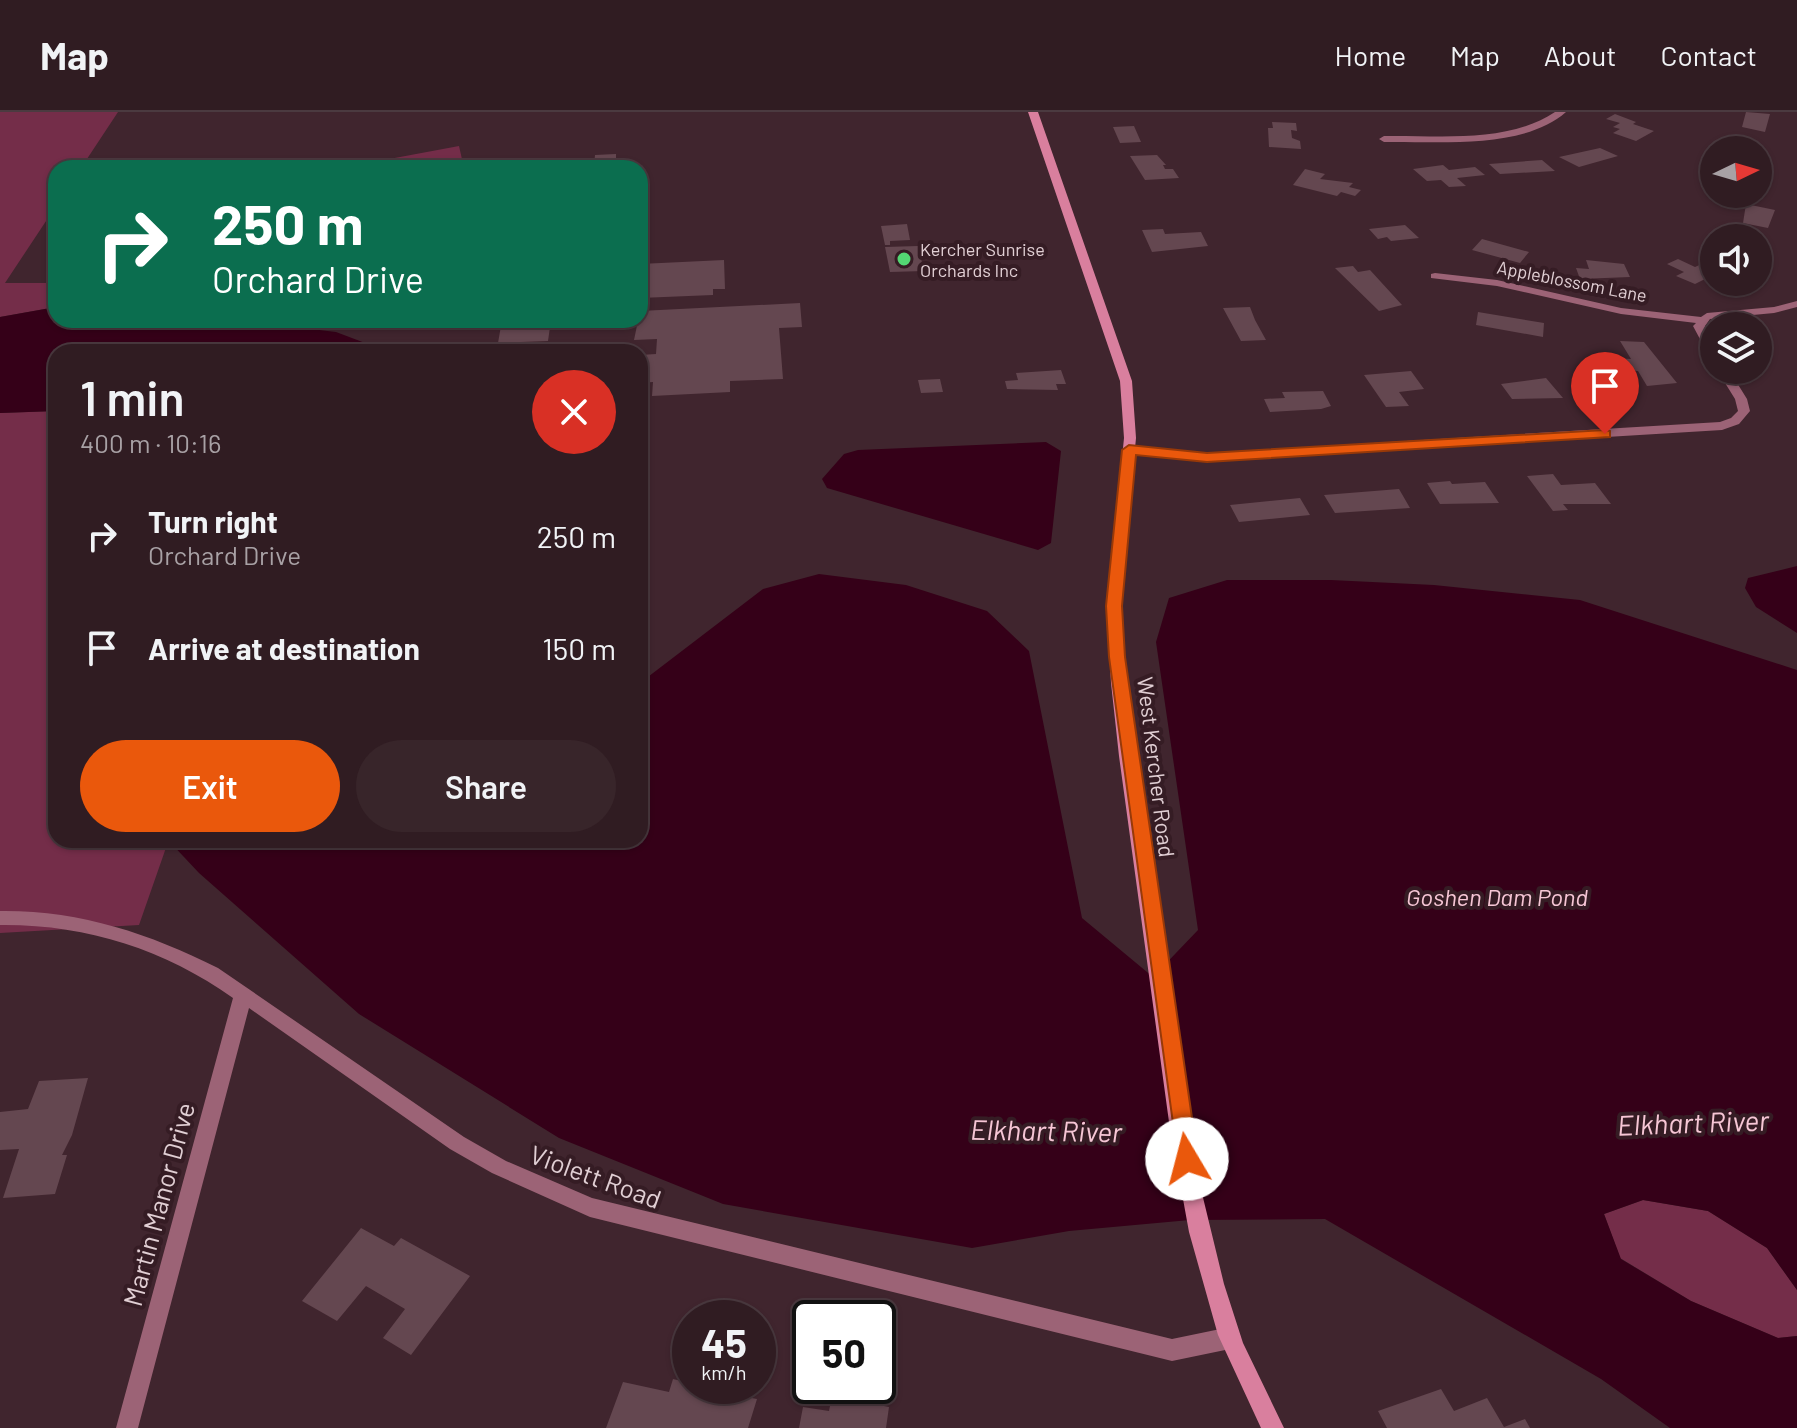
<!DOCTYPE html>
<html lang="en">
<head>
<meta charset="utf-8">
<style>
  :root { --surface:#301c22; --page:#38252a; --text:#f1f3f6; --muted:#a8a1a5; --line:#4b3a40; --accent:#ea580c }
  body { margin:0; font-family:Barlow,sans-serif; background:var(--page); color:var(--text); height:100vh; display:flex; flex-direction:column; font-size:30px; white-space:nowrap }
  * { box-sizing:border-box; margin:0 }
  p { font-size:26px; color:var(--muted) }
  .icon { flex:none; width:44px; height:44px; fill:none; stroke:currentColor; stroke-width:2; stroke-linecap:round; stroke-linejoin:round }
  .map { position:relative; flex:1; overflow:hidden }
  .details { position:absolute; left:48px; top:232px; width:600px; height:504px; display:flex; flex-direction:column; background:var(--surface); border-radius:24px; box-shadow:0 2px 6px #0004,0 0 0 2px var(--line) }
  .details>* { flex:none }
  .guide { position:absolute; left:48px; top:48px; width:600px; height:168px; border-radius:24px; box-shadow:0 2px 6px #0004,0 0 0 2px var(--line); background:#0b6e4f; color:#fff; overflow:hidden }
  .needle { width:52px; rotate:85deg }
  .fabs { position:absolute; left:1700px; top:24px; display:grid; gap:16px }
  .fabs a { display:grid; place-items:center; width:72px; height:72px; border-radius:50%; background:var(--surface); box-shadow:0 2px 6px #0004,0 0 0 2px var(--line); font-size:40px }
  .speed { position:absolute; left:672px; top:1188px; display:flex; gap:16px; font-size:40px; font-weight:700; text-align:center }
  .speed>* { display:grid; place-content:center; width:104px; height:104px; border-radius:50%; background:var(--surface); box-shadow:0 2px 6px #0004,0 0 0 2px var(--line); line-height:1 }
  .speed small { font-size:20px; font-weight:400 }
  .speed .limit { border:4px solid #111; border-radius:12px; background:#fff; color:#111 }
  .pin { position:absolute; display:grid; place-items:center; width:68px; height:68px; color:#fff; margin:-82px -34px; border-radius:50% 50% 50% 0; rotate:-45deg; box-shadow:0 0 8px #0007 }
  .pin .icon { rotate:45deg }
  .me { position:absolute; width:88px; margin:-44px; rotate:352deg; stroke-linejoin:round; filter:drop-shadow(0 0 6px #0008) }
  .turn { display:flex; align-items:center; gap:28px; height:168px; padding:0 32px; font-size:36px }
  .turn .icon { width:104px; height:104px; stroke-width:2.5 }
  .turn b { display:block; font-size:56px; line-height:68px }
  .round { display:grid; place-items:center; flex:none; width:84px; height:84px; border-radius:42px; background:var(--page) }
  .overview { display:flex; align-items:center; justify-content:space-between; height:136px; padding:0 32px }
  h1 { font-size:48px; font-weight:600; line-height:60px }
  .cta { display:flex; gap:16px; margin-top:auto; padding:16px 32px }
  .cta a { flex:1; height:92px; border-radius:48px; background:var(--accent); color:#fff; font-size:32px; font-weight:600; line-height:92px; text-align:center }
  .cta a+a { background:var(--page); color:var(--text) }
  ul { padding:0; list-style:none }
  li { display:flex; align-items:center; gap:24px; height:112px; padding:0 32px }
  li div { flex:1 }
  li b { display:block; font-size:30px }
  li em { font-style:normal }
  header { display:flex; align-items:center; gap:48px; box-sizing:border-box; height:112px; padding:0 40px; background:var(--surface); border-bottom:2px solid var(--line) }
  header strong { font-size:38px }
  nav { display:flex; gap:44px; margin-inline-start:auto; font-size:28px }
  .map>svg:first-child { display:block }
</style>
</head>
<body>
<header>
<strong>Map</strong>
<nav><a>Home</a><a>Map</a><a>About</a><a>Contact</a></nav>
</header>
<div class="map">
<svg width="1797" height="1316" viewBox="0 0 1797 1316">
  <rect width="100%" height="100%" fill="#40252e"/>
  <path fill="#742d49" d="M0 0H118L81 56H56V94L5 171H56V195L0 205Z
    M459 34 464 56H341Z
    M56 299V728H203L168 730 139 813 0 821V301Z
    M1643 1088 1708 1099 1767 1136 1797 1178V1224L1778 1226 1691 1189 1620 1146 1604 1102Z"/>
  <path fill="#350018" d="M56 195V208H235L336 220 389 240H56V299L0 301V205Z
    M1046 330 1061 339 1051 431 1038 438 827 376 822 367 844 342 858 338Z
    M1797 454V521L1756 495 1745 476 1748 466Z
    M819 462 906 473 987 499 1029 539 1082 806 1153 865 1198 818 1156 530 1169 486 1227 468H1331L1434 473 1580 488 1797 558V1178L1767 1136 1708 1099 1643 1088 1604 1102 1621 1147 1691 1189 1778 1226 1797 1224V1316H1670L1601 1267 1325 1107 1190 1108 1069 1119 972 1136 723 1092 559 1026 359 902 199 761 168 728H640V571L763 477Z"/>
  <path fill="#644750" d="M1746 0 1770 2 1765 20 1742 15Z
    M1615 2 1636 10 1633 12 1654 19 1636 29 1613 21 1620 17 1613 15 1620 11 1606 7Z
    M1272 10 1296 11 1297 19 1291 18 1292 26 1300 29 1301 37 1269 35 1268 16H1273Z
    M1134 14 1141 30 1120 31 1113 15Z
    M1600 36 1618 44 1579 55 1559 45Z
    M1758 37 1765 38 1766 44 1770 45V60L1758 58Z
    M616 42V53L594 54 595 43Z
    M1157 43 1166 53H1163L1165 57H1173L1179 66 1145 68 1130 44Z
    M1542 48 1555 59 1500 62 1489 52Z
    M1443 53 1449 58 1475 55 1485 63 1457 66 1466 74 1449 75 1441 68 1427 69 1413 57Z
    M1305 57 1325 62 1320 67 1353 71 1349 75 1361 78 1355 84 1341 80 1337 84 1293 73Z
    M1746 92 1775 98 1768 116 1743 111Z
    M907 112 910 128 890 129V133H885L881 114Z
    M1405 113 1419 126 1391 129 1387 125 1378 127 1369 117Z
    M1163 117 1165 122 1201 120 1208 134 1152 140 1142 118Z
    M1482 127 1529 140 1520 151 1472 138Z
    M918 134 924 159 890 160 885 135Z
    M1678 147 1695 155 1706 150 1714 153V169L1707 166 1695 172 1676 164 1684 160 1667 152Z
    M724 148 725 177H713V183L640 186V152Z
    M1586 148 1624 152 1630 165 1580 167 1576 156 1589 157Z
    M1353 154 1358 160 1370 158 1402 193 1379 199 1335 156Z
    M800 191 802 215 779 216 783 267 730 269V280L652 284 653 270 640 271V243L656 242 657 227 634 228 640 199Z
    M1250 195 1255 208 1266 228 1241 229 1223 196Z
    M1478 200 1544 211 1543 225 1476 213Z
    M502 208H551L548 229 498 231Z
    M1620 229 1644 230 1677 271 1647 274 1638 259 1621 258 1614 246 1631 247Z
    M1061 258 1066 272H1056L1058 278 1007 277 1005 269 1018 268 1016 261Z
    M1411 259 1424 277 1399 280 1409 294 1386 295 1364 263Z
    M1546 266 1563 286 1512 287 1501 272Z
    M940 267 943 280 921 281 918 268Z
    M1323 279 1331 294 1321 297 1270 300 1264 287 1285 286 1282 280Z
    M1553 362 1561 373 1595 371 1611 392H1563L1568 398 1553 399 1527 364Z
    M1450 369 1452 372 1485 370 1499 391 1440 392 1427 371Z
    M1399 377 1410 396 1335 401 1324 383Z
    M1300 386 1310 403 1239 410 1230 393Z
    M88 966 72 1023 62 1043H67L55 1082 3 1086 19 1037 0 1038V1000L28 997 39 969Z
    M361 1116 394 1134 401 1126 470 1164 411 1243 383 1226 405 1197 366 1174 337 1209 302 1189Z
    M673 1267 690 1271V1274L757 1287 748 1316H606L623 1270 669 1280Z
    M1441 1277 1454 1299 1487 1286 1504 1315 1525 1307 1530 1316H1387L1378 1299Z
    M832 1284 889 1295 886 1316H799L803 1295 829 1299Z"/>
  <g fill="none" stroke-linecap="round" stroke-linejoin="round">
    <path fill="#9c6376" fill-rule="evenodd" d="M1555 0H1566C1523 38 1438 29 1384 30L1379 27 1384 24C1439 23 1507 32 1555 0Z
      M1435 161 1497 168 1621 196 1701 205 1707 201 1774 195 1797 189V195L1774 201 1710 207 1705 214 1714 231V245L1708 242 1693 214 1696 211 1621 202 1497 174 1431 166V162Z
      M1717 258H1729L1747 287 1750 299 1739 312 1722 318 1207 349 1129 342 1123 338 1129 334 1207 341 1720 310 1731 306 1738 299 1735 287Z
      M0 799C79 798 148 821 218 856L464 1025 506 1049 592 1086 1172 1227 1230 1215 1238 1218 1241 1226 1238 1234 1230 1237 1172 1249 590 1105 492 1061 450 1037 249 896 138 1316H116L233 886C164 837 85 812 0 813Z"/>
    <path fill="#d97f9e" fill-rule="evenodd" d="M1028 0H1038L1132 269 1136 326 1122 469 1123 534 1130 608 1180 954 1198 1065 1224 1172 1243 1231 1284 1316H1261L1218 1223 1189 1120 1169 1010 1119 644 1111 571 1107 497 1124 326 1120 269Z"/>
  </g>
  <path fill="#ea580c" stroke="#983908" stroke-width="2" d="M1605 318 1610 319V325L1207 350 1136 343 1122 494 1125 545 1198 1047 1195 1055 1187 1058 1179 1055 1109 545 1106 494 1122 338 1129 333 1207 341Z"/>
  <circle fill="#53d673" stroke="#351c24" stroke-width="3" cx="904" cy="147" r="8"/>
  <g text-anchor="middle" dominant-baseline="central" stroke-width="8" stroke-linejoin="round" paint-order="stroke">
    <g font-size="18" fill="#e1cfd4" stroke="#351c24" text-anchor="start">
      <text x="920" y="137">Kercher Sunrise<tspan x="920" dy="21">Orchards Inc</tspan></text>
    </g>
    <g font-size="18" fill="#e1cfd4" stroke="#351c24">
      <text transform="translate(1572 169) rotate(11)">Appleblossom Lane</text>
    </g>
    <g font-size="22" fill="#e1cfd4" stroke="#351c24">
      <text transform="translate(1157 655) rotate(83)">West Kercher Road</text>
    </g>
    <g font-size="24" font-style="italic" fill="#f6c6d5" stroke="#351c24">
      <text x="1497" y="784">Goshen Dam Pond</text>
    </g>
    <g font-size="26" fill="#e1cfd4" stroke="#351c24">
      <text transform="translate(596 1064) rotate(20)">Violett Road</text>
      <text transform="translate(158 1092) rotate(-75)">Martin Manor Drive</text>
    </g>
    <g font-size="28" font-style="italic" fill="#f6c6d5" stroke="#351c24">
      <text transform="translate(1693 1010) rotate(-2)">Elkhart River</text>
      <text transform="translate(1046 1018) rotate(1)">Elkhart River</text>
    </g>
  </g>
</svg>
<div class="fabs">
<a><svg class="needle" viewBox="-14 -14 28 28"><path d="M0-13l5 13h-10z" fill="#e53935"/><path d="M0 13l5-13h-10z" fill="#a8a1a5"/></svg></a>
<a><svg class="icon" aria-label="sound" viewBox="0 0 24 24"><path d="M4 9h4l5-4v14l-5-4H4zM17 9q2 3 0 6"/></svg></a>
<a><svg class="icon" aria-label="layers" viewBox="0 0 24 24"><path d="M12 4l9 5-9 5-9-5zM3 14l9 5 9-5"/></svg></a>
</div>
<div class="speed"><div>45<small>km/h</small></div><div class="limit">50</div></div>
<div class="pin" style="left:1605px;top:322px;background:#d93025"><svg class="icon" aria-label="arrive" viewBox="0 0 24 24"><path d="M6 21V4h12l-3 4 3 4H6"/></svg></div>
<svg class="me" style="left:1187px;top:1047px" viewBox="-20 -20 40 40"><circle r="19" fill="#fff"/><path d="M0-13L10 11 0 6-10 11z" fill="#ea580c"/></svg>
<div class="guide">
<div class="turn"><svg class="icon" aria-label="right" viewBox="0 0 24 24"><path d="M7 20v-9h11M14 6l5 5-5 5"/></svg><div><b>250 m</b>Orchard Drive</div></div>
</div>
<section class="details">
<div class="overview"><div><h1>1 min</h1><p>400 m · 10:16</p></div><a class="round" style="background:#d93025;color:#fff"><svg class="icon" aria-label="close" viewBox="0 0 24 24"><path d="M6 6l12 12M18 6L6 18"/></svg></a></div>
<ul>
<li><svg class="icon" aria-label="right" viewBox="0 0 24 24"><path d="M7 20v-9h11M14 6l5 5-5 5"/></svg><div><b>Turn right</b><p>Orchard Drive</p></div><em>250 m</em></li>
<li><svg class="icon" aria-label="arrive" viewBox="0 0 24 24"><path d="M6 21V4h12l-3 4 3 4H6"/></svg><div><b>Arrive at destination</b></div><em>150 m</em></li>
</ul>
<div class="cta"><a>Exit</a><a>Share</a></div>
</section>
</div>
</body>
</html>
